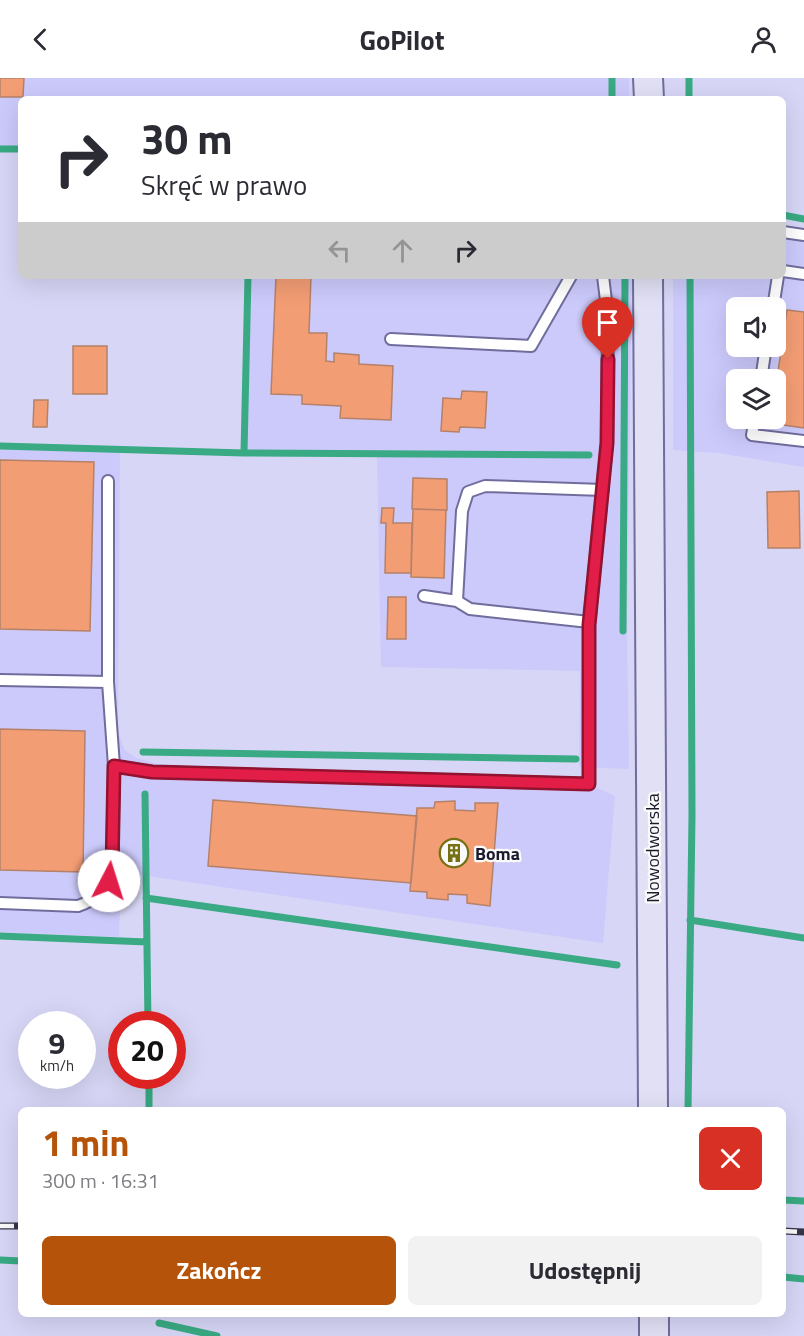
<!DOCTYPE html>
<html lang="pl">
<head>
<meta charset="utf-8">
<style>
  :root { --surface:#fff; --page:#f2f2f3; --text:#2b2b33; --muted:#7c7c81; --accent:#b45309 }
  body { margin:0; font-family:"Titillium Web",sans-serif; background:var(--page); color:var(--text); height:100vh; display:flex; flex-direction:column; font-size:22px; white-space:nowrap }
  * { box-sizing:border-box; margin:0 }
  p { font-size:20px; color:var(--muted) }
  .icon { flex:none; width:33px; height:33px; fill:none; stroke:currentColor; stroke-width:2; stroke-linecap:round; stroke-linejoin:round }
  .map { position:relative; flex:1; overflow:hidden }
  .drawer { position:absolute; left:18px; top:1029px; width:768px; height:210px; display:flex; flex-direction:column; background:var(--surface); border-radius:9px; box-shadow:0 6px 24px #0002 }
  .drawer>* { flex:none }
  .banner { position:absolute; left:18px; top:18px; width:768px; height:183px; border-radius:9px; box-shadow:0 6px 24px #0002; background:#fff; color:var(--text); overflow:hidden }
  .tools { position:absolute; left:726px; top:219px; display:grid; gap:12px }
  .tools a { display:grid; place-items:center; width:60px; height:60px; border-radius:9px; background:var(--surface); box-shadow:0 6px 24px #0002; font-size:30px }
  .speed { position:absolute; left:18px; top:933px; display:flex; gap:12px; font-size:30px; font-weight:700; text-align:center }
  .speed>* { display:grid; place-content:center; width:78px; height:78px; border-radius:50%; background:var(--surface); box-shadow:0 6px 24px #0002; line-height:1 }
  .speed small { font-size:15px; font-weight:400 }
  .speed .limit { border:9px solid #d22; background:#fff; color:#111 }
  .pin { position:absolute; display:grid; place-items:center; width:51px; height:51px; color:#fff; margin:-62px -26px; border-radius:50% 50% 50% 0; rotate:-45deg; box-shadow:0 0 6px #0007 }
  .pin .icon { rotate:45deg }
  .me { position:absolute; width:66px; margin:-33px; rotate:5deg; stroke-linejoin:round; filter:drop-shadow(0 0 4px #0008) }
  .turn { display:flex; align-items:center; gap:21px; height:126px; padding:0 24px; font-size:27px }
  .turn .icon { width:78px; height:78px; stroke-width:2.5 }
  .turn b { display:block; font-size:42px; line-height:51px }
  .lanes { display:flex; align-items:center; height:57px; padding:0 24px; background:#0003; justify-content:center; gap:30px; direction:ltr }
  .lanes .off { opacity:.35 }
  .round { display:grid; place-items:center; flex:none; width:63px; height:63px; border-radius:9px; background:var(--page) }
  .head { display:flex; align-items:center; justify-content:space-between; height:102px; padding:0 24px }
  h1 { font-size:36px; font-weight:700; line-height:45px; color:var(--accent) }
  .button { display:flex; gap:12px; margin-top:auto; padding:12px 24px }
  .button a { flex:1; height:69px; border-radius:9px; background:var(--accent); color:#fff; font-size:24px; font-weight:700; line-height:69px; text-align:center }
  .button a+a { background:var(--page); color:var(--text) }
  header { display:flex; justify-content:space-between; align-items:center; height:78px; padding:0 24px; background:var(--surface); font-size:27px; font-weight:700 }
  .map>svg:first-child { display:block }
</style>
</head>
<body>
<header><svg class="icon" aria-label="back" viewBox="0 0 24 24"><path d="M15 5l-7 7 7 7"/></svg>GoPilot<svg class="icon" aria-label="person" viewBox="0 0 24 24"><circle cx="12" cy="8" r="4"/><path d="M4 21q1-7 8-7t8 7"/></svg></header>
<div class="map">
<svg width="804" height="1258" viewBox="0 0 804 1258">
  <rect width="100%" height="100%" fill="#d7d6f6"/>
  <path fill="#cccafb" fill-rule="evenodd" d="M0 0H629V21H21V71H0Z
    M804 151V389L718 375 673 372V198H783V154ZM736 230H776V268H736ZM736 302H776V340H736Z
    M248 198H632L627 559 629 691 579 689 580 593 381 589 377 376 244 375Z
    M0 368 120 372 118 655 125 672 136 680 159 686 589 706 615 718 603 865 121 794 119 859 0 854Z"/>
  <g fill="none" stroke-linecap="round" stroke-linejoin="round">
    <path stroke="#39aa83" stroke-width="7" d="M612 0V21
      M689 0V21
      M0 71H21
      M783 137 804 141
      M0 368 244 375 589 377
      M244 375 248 198
      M623 553 625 198
      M143 674 576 681
      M145 716 148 946
      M146 820 617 887
      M690 842 804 860
      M0 858 147 864
      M149 998V1032
      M688 1032 692 737 690 198
      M783 1122 804 1123
      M0 1182 21 1183
      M783 1199 804 1201
      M159 1245 217 1258"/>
  </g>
  <path fill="#f39d74" stroke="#b58168" stroke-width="1.5" d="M0 0H24L23 19H0Z
    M276 198H311L309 255H327L326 283 334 284V275L359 277V286L393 288 391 342 340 340 341 328 302 326V317L271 316Z
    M787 232 804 234V350L770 345 771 340H776V307Z
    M73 268H107V316H73Z
    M462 313 487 314 485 350 460 349 459 354 441 353 443 320 461 321Z
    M34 322H48L47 349H33Z
    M0 382 94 384 90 553 0 551Z
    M413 400 447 401V432L412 431Z
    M799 413 800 470H768L767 414Z
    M382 430H394L393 445H412L411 495H385L386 445H381Z
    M413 431 446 432 444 500 411 499Z
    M388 519H406V561H387Z
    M0 651 85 653 83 794 0 792Z
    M213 722 417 738 411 805 208 788Z
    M455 723V732L475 733V725H498L490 828 467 825V817L448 816V822L427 820V814L410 813 417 730H434L435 724Z"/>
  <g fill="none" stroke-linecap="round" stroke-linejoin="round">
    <g stroke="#706d9d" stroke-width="14">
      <path id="service" d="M783 154 804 157
        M783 193 804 196
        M773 230 778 198
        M391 261 531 268 571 198
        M761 302 766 268
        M755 340 752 357 804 363
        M108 403V604L114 688 152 694 589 706V547L607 365 608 239 603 198
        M424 518 457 523 470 531 589 544
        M457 523 462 433 468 414 485 408 603 412
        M0 602 108 604
        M0 825 78 828C94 823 108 810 112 793L114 688"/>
    </g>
    <g stroke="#706d9d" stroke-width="32">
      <path id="secondary" d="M648 0 649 21
        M648 198 653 1032
        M654 1236V1258"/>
    </g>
    <use href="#service" stroke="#fff" stroke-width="10"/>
    <use href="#secondary" stroke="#e1e0f5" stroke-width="28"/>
    <g stroke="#353449" stroke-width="7">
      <path id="rail" d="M0 1148H21
        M783 1153 804 1154"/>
    </g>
    <use href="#rail" stroke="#fafafa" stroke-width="4.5" stroke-dasharray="14" stroke-linecap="butt"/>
  </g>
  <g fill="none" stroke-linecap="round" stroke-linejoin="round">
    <g stroke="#92132f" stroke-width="15">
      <path id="route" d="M109 803 112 793 114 688 152 694 589 706V547L607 365 608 281"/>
    </g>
    <use href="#route" stroke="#e11d48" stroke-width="10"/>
  </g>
  <defs>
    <g id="building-ring" transform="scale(1.5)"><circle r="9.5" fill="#fafafa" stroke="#767113" stroke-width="1.5"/><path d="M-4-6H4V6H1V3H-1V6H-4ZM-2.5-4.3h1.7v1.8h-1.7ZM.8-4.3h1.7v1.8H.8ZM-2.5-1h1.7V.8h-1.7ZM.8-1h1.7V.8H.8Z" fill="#767113"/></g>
  </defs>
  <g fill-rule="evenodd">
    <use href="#building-ring" x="454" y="775"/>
  </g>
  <g text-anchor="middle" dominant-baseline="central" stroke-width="4.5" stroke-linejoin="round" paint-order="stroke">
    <g font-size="18" fill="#1c1b2e" stroke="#fafafa">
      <text transform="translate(652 770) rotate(-90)">Nowodworska</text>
    </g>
    <g font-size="18" font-weight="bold" fill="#1c1b2e" stroke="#fafafa" text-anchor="start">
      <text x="475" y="775">Boma</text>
    </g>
  </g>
</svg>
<div class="tools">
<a><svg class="icon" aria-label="sound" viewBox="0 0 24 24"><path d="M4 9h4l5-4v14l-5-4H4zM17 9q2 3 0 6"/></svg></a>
<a><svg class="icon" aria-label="layers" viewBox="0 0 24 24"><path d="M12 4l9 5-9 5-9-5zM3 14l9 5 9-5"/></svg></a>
</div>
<div class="speed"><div>9<small>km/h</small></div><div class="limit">20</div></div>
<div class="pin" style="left:608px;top:281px;background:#d93025"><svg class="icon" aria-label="arrive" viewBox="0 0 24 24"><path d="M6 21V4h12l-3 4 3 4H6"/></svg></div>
<svg class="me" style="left:109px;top:803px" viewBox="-20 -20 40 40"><circle r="19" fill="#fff"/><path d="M0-13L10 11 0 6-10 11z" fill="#e11d48"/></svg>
<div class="banner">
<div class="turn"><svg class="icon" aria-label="right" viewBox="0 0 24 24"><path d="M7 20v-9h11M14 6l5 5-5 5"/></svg><div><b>30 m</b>Skręć w prawo</div></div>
<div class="lanes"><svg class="icon off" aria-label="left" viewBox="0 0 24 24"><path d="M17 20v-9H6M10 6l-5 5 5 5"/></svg><svg class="icon off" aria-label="ahead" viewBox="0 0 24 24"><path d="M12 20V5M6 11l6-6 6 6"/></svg><svg class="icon" aria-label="right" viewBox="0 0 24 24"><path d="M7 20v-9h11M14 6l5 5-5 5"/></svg></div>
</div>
<section class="drawer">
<div class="head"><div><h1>1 min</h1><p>300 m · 16:31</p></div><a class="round" style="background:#d93025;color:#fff"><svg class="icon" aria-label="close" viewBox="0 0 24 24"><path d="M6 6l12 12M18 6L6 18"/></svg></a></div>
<div class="button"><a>Zakończ</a><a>Udostępnij</a></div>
</section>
</div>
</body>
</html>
